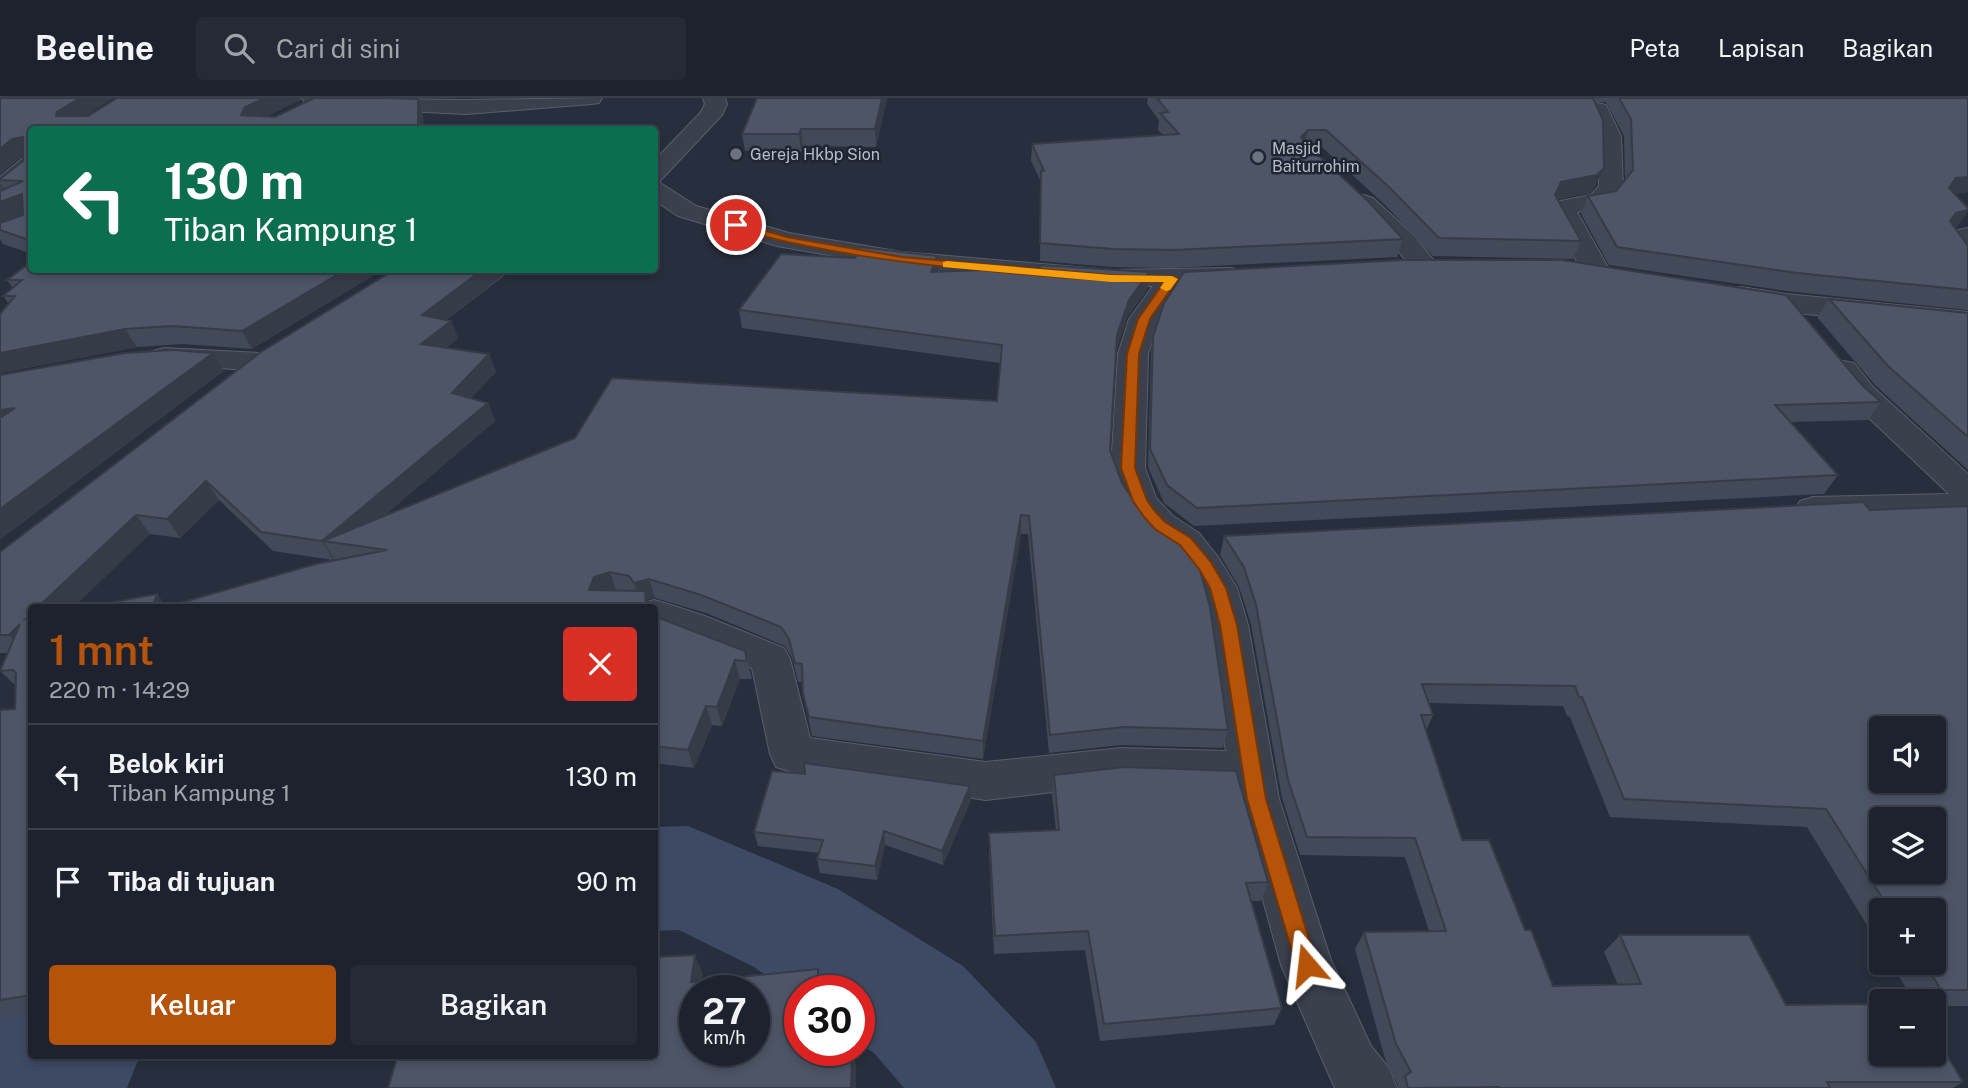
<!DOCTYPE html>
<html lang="id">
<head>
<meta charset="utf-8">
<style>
  :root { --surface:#1d222e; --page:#252a36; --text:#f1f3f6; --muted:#a0a4aa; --line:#3b3f4a; --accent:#b45309 }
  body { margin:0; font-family:"Public Sans",sans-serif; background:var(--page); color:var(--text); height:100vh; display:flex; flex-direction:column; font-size:26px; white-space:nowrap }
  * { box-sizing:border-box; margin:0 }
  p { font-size:23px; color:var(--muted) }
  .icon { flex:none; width:38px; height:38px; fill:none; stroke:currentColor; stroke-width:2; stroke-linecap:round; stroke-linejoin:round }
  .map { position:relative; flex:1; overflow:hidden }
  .details { position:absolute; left:28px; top:506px; width:630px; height:455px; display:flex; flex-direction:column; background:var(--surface); border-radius:7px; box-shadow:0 4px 10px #0003,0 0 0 2px var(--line) }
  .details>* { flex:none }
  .hud { position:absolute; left:28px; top:28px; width:630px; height:147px; border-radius:7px; box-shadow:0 4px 10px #0003,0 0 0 2px var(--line); background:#0b6e4f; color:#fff; overflow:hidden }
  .fabs { position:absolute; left:1869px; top:618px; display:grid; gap:14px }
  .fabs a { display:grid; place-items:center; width:77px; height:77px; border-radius:7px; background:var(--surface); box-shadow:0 4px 10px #0003,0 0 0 2px var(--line); font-size:35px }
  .speed { position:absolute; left:679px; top:877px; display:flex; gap:14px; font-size:35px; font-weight:700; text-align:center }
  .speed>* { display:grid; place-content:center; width:91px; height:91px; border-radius:50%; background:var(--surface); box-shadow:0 4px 10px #0003,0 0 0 2px var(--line); line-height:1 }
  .speed small { font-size:18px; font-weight:400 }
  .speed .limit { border:10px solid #d22; background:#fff; color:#111 }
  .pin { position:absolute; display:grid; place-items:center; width:60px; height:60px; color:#fff; margin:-30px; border:4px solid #fff; border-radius:50%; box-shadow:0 2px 7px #0007 }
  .me { position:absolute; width:77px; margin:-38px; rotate:343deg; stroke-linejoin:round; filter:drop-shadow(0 0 5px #0008) }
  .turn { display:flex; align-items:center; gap:24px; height:147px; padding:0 21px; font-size:32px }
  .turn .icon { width:91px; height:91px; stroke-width:2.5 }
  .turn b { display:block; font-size:49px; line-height:60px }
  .round { display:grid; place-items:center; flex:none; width:74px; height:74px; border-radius:7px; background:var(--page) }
  .head { display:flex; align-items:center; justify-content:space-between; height:119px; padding:0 21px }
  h1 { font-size:42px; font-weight:600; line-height:52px; color:var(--accent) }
  .cta { display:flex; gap:14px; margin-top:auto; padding:14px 21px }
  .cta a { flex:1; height:80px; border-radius:7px; background:var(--accent); color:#fff; font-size:28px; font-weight:600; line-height:80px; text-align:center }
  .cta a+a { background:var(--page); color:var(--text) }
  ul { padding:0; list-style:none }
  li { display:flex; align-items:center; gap:21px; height:105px; padding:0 21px; border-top:2px solid var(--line) }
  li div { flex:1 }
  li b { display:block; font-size:26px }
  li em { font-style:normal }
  header { display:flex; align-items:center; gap:42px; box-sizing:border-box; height:98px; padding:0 35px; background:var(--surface); border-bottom:2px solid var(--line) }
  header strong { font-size:33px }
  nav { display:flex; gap:38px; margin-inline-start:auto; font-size:24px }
  .search { width:490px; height:63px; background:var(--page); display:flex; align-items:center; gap:18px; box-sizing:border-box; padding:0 24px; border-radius:7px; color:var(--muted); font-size:26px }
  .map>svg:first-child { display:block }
</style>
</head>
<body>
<header>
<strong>Beeline</strong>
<div class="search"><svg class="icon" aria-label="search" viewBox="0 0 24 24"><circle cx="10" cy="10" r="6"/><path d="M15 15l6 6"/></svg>Cari di sini</div>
<nav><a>Peta</a><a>Lapisan</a><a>Bagikan</a></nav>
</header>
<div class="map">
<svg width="1968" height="990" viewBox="0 0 1968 990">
  <rect width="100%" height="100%" fill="#272e3d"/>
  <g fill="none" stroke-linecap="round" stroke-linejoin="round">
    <path fill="#3e4a64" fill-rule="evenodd" d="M688 728 838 791 963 868 1036 944 1056 990H904L875 956 859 945V892H800V902L754 869 679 832 654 833V729Z
      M32 900V957H140L127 990H0V905Z"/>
    <g stroke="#585e6b" stroke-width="2">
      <path id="minor" d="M302 0 466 2 602 0 599 5 591 6 466 16 323 9 305 5Z
        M703 0H725L727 6 722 17 659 84 696 108 789 135 902 154 1111 172 1231 170 1241 172 1245 178 1241 184 1182 187 1159 221 1148 256 1145 370 1156 400 1173 418 1199 435 1218 459 1237 490 1248 527 1279 701 1331 862 1371 948 1389 970 1397 990H1335L1333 986 1281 867 1232 690 1121 686 986 702 792 674 776 669 770 656 752 570 654 531V509H638L640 506 654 502 668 506 705 518 784 550 790 561 810 640 986 664 1121 650 1226 653 1208 527 1199 490 1173 453 1147 436 1136 423 1122 403 1111 370 1118 256 1129 221 1153 188H1111L902 170 777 148 678 118 654 102V63L701 14 705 6Z
        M1598 5 1606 7 1621 38 1623 89 1608 108 1577 114 1610 173 1606 179 1596 181 1586 179 1582 173 1551 115 1555 104 1591 97 1599 88V38L1587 12 1590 7Z
        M32 57V77L9 96 0 98V79L24 59Z
        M1364 97 1373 100 1414 138 1439 169 1435 175 1425 177 1415 175 1396 150 1355 110 1351 105 1355 100Z
        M1968 130V167L1958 165 1940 141 1944 135Z
        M1741 189 1786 196 1968 214V232L1786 214 1731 203 1727 197 1731 191Z
        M164 250 259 255 270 258 274 264 270 270 259 273 153 265 149 259 153 253Z
        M1843 263 1854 265 1873 289 1968 376V421L1916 419 1813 423 1800 419 1795 411 1800 403 1813 399 1949 396 1851 303 1828 272 1832 265Z"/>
    </g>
    <use href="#minor" fill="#3b404d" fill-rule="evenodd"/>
  </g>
  <path fill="#424958" d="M0 0H113L84 18H88L117 0H301V2L267 18 423 17 32 32V156L3 146 0 141V125L4 91 0 84V81L23 63V57L0 76Z
    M887 0 876 49 803 48 801 54 745 53 742 36Z
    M1148 0H1968V94L1955 96 1957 129 1954 130 1968 148V212L1786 193 1609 167 1581 116 1588 98 1616 93 1625 82 1624 38 1606 4H1595L1596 87 1590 95 1558 101 1581 143 1573 161 1433 158 1385 107 1322 49H1308L1403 141 1397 159 1172 170 1111 169 1040 163 1041 84 1031 63 1032 46 1163 37 1158 32 1159 22 1147 6Z
    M382 172 252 251 183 246 137 249 0 275V216L9 206 3 198 13 190 7 182Z
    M394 172H512L446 222 451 223 458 240 446 250 489 256 496 274 471 300 488 305 495 323 384 418 997 303 1000 265 742 230 739 212 937 173 1149 174 1147 192 1127 219 1116 252 1110 352 1122 385 1228 632 1223 650 1121 647 1049 655 1028 436H1021L983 661 812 638 803 596V584H798L792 560 785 548 706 515 655 500 648 501 651 509H87H167L335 462 334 461 333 462 273 453 219 402 180 440 150 436 32 509V916L0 921V612L15 611 16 588 0 573 8 555H0V454Z
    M1829 201 1968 215V372L1875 287 1817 219Z
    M1153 239 1862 287 1881 304 1868 322 1791 324 1838 377 1824 396 1194 428 1164 405 1148 369 1151 256Z
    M1968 408V908H1934V903H1914L1890 864H1934V812H1881V850L1807 729 1610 719 1570 619 1567 618 1563 608 1429 605 1433 617 1426 633 1462 742 1525 832 1553 888 1618 887 1604 854 1620 837 1786 907 1963 984 1953 990H1396L1398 987 1385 961 1355 851 1364 834 1429 833 1405 759 1300 757 1282 700 1251 526 1239 489 1220 457 1224 438Z
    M654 518 745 553 752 581H740L722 628 712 627 694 670 654 665Z
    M1054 677 1268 784 1261 803H1251L1282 910 1274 927 1100 943 1085 852 994 856 989 755V735L1056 732 1052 697Z
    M970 688 971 702 943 767 885 747 877 782 820 775 817 761 819 755 758 748 754 734Z"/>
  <path fill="#363c47" d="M80 0H113L67 30 56 18 57 14Z
    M265 0H301V2L253 25 241 17 245 9Z
    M882 0H887L876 49 875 31Z
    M418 1 423 17 424 32H416Z
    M801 31 803 48 801 54 799 36Z
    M1308 32 1304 48 1301 39Z
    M23 39 32 55 22 57 0 76V51L12 41Z
    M1604 70 1596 87 1590 95 1555 101 1561 84Z
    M1968 79V94L1945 97 1956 80Z
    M22 96 32 114 0 125V104Z
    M1968 112V113L1957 129 1943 132 1956 115Z
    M937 158 938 176 931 174Z
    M345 172H382L252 251 242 233Z
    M482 172H512L502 178 430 234 422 217Z
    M1149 174 1147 192 1127 219 1116 255 1117 237 1129 202Z
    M451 223 458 240 429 264 421 246Z
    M125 231 137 249 0 275V255Z
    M213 255 224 273 0 442V411Z
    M489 256 496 274 459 313 452 295Z
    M488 305 495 323 350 447 323 443 334 461 333 462 322 443Z
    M15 310 0 333V312Z
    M206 383 219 402 180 440 167 421Z
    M136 417 150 436 74 509H38Z
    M1021 417V436L983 661V643Z
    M610 474 616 492H589L594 479Z
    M649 481 655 500 648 501 651 509H646L640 504 634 485Z
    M157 496 167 509H152Z
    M20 526 27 556 9 537Z
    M735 562 740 581 722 628 717 609Z
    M706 608 712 627 694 670 688 652Z
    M970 688 971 702 943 767 942 753Z
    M884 733 885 747 877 782 875 768Z
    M695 857 703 876 701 892 691 884Z
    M818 871 823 890V892H818Z
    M852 952 856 966V990H851Z"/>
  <path fill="#4d5566" stroke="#363c47" stroke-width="2" fill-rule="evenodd" d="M0 0H80L57 14 56 18H88L117 0H265L245 9 241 17 275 19 314 0H386L418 1V29L416 32H32V143L0 132V125L23 117 22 96 0 104V93L23 83 0 82V81L23 63V39L12 41 0 51Z
    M757 0H882L875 31H801L799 36H742Z
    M1157 0H1593L1603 22 1604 70 1597 77 1561 84 1555 97 1581 143 1439 140 1390 90 1326 32H1308L1301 39 1306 46 1368 103 1403 141 1174 152 1113 151 1040 145 1041 73H1044L1032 46 1179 36 1160 15 1168 14Z
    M1619 0H1968V79L1956 80 1949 90 1968 110V112L1956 115 1950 123 1968 148V192L1797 175 1617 149 1588 98 1616 93 1633 72 1631 21Z
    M860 149 937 158 931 174 1040 170V167L1149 174 1129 202 1117 237 1110 352 1122 385 1136 406 1148 420 1174 436 1200 472 1210 509 1228 632 1124 629 1050 637 1029 418 1021 417 983 643 809 619 803 596 802 566 795 565 789 541 781 529 701 497 649 481 634 485 629 478 610 474 594 479 589 492 645 493 646 509H507L510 506 500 509H166L316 466 387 452 323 443 575 340 612 280 997 303 1002 247 739 212 781 156 855 160Z
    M1403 162H1562L1786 197 1862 287 1881 304 1775 307 1838 377 1197 410 1167 387 1150 351 1153 239 1164 205 1184 174Z
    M32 163V172H345L242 233 172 228 125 231 0 255V216L15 198H3L22 182H7Z
    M394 172H482L422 217 451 223 421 246 489 256 452 295 488 305 322 443 261 434 206 383 167 421 136 417 38 509H32V516L26 521 32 520V897L0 902V612L15 611 16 575 13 572 0 573 20 526 9 537H0V454L261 254Z
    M1829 201 1968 215V339L1888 268Z
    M172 252 213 255 0 411V320L15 310 0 312V277L125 255Z
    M1863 404 1870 412 1968 408V892H1941L1924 864H1934V812H1890L1826 711 1624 701 1582 599H1579L1575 588 1422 586 1433 617H1421L1462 742H1489L1525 832H1531L1553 888 1641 886 1620 837H1749L1786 907 1881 906V956H1934V936L1963 984H1827L1830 990H1500L1499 989 1408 990 1405 978 1411 974 1396 946 1364 834 1446 833 1415 740 1307 739 1288 682 1256 507 1244 469 1224 438ZM1881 630H1934V682H1881ZM1881 721H1934V774H1881Z
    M157 496 152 509H87Z
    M654 518 745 553 747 563 735 562 717 609 706 608 688 652 654 648Z
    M804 665 970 688 942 753 884 733 875 768 817 761 823 742 754 734 772 673 805 676Z
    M1124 669 1236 673 1268 784 1246 785 1282 910 1104 926 1088 833 995 838 989 735 1059 732 1054 677Z
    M695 857 691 884 818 871V892H800V952H852L851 990H388L398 957H654V859ZM695 892H754V952H695Z"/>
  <path fill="#b45309" stroke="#753606" stroke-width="2" d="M736 124 787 139 902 159 1111 177 1176 179 1178 181 1150 221 1139 256 1135 370 1147 402 1154 412 1165 424 1191 440 1211 464 1226 490 1237 527 1266 701 1317 867 1314 874 1307 877 1299 874 1296 867 1247 701 1220 527 1210 490 1199 471 1180 447 1155 431 1144 419 1133 403 1121 370 1127 256 1138 221 1164 184C1109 184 1055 179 1000 174 909 166 820 155 732 130L731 127Z"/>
  <path fill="#f59e0b" d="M947 163 1111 177 1172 178 1178 181 1170 192 1166 193 1160 190 1164 184H1111L943 169V164Z"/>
  <g fill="#6b7280" stroke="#1f2532" stroke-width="2.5">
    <circle cx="736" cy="56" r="7"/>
    <circle cx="1258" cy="59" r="7"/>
  </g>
  <g text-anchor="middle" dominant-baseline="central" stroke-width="5" stroke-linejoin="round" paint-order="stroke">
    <g font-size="16" fill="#b7bcc8" stroke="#1f2532" text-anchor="start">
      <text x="1272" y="50">Masjid<tspan x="1272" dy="18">Baiturrohim</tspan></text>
      <text x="750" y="56">Gereja Hkbp Sion</text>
    </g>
  </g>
</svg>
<div class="fabs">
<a><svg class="icon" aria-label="sound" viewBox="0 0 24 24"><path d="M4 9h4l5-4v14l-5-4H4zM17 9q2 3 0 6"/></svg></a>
<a><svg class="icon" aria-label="layers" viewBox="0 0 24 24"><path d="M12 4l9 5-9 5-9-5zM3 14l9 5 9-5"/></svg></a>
<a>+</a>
<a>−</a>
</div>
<div class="speed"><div>27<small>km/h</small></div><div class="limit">30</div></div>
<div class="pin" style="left:736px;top:127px;background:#d93025"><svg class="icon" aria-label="arrive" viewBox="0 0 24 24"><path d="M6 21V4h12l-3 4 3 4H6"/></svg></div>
<svg class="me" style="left:1307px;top:867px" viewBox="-20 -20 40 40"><path d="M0-17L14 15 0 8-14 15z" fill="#b45309" stroke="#fff" stroke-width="4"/></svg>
<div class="hud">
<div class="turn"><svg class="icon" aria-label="left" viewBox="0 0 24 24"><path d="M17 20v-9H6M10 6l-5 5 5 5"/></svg><div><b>130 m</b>Tiban Kampung 1</div></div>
</div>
<section class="details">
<div class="head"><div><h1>1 mnt</h1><p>220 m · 14:29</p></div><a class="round" style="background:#d93025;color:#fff"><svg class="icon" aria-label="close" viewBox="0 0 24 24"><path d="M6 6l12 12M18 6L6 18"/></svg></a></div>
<ul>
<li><svg class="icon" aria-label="left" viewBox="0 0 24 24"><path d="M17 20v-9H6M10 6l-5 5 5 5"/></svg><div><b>Belok kiri</b><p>Tiban Kampung 1</p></div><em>130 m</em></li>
<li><svg class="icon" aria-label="arrive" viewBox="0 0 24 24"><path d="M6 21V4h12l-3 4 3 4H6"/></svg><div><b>Tiba di tujuan</b></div><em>90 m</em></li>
</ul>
<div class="cta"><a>Keluar</a><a>Bagikan</a></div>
</section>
</div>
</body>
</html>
